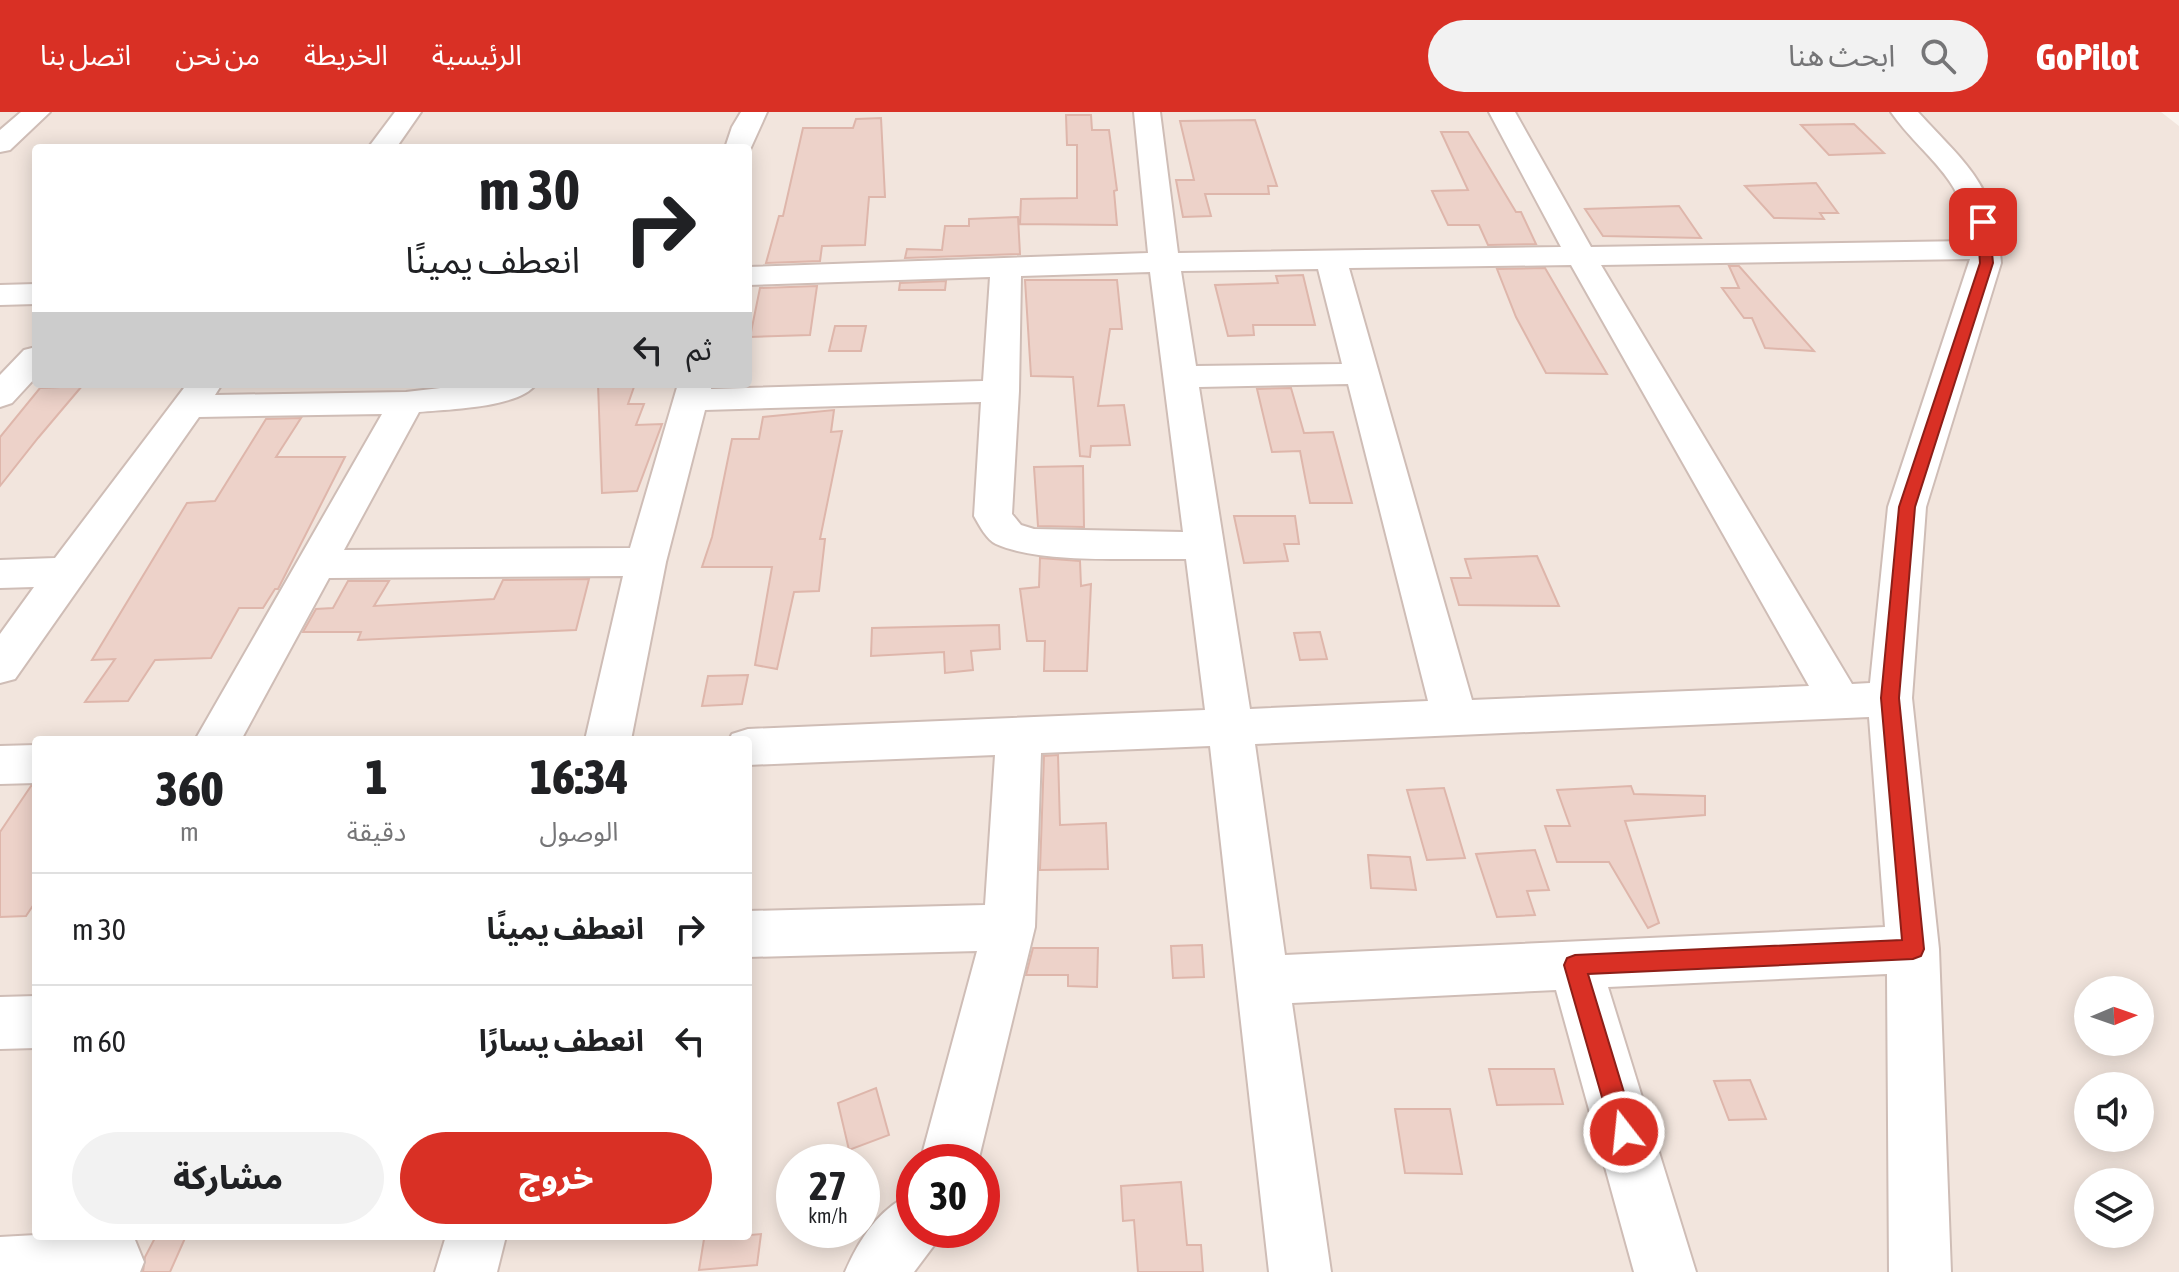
<!DOCTYPE html>
<html lang="ar">
<head>
<meta charset="utf-8">
<style>
  :root { --surface:#fff; --page:#f2f2f2; --text:#202124; --muted:#757577; --line:#e0e0e0; --accent:#d93025 }
  body { margin:0; font-family:"Asap Condensed","Noto Sans Arabic",sans-serif; background:var(--page); color:var(--text); direction:rtl; height:100vh; display:flex; flex-direction:column; font-size:30px; white-space:nowrap }
  * { box-sizing:border-box; margin:0 }
  p { font-size:26px; color:var(--muted) }
  .icon { flex:none; width:44px; height:44px; fill:none; stroke:currentColor; stroke-width:2; stroke-linecap:round; stroke-linejoin:round }
  .map { position:relative; flex:1; overflow:hidden; direction:ltr }
  .panel { position:absolute; left:32px; top:624px; width:720px; height:504px; display:flex; flex-direction:column; background:var(--surface); border-radius:8px; box-shadow:0 4px 20px #0003; direction:rtl }
  .panel>* { flex:none }
  .hud { position:absolute; left:32px; top:32px; width:720px; height:244px; border-radius:8px; box-shadow:0 4px 20px #0003; direction:rtl; background:#fff; color:var(--text); overflow:hidden }
  .needle { width:52px; rotate:88deg }
  .tools { position:absolute; left:2074px; top:864px; display:grid; gap:16px }
  .tools a { display:grid; place-items:center; width:80px; height:80px; border-radius:50%; background:var(--surface); box-shadow:0 4px 20px #0003; font-size:40px }
  .speed { position:absolute; left:776px; top:1032px; display:flex; gap:16px; font-size:40px; font-weight:700; text-align:center }
  .speed>* { display:grid; place-content:center; width:104px; height:104px; border-radius:50%; background:var(--surface); box-shadow:0 4px 20px #0003; line-height:1 }
  .speed small { font-size:20px; font-weight:400 }
  .speed .limit { border:12px solid #d22; background:#fff; color:#111 }
  .pin { position:absolute; display:grid; place-items:center; width:68px; height:68px; color:#fff; margin:-34px; border-radius:16px; box-shadow:0 4px 12px #0006 }
  .me { position:absolute; width:88px; margin:-44px; rotate:344deg; stroke-linejoin:round; filter:drop-shadow(0 0 6px #0008) }
  .turn { display:flex; align-items:center; gap:28px; height:168px; padding:0 40px; font-size:36px }
  .turn .icon { width:104px; height:104px; stroke-width:2.5 }
  .turn b { display:block; font-size:56px; line-height:68px }
  .then { display:flex; align-items:center; height:76px; padding:0 40px; background:#0003; gap:16px; font-size:30px }
  .eta { display:flex; justify-content:space-evenly; align-items:center; height:136px; text-align:center }
  .eta b { font-size:48px; font-weight:800; line-height:56px }
  .action { display:flex; gap:16px; margin-top:auto; padding:16px 40px }
  .action a { flex:1; height:92px; border-radius:48px; background:var(--accent); color:#fff; font-size:32px; font-weight:800; line-height:92px; text-align:center }
  .action a+a { background:var(--page); color:var(--text) }
  ul { padding:0; list-style:none }
  li { display:flex; align-items:center; gap:24px; height:112px; padding:0 40px; border-top:2px solid var(--line) }
  li div { flex:1 }
  li b { display:block; font-size:30px }
  li em { font-style:normal }
  header { display:flex; align-items:center; gap:48px; box-sizing:border-box; height:112px; padding:0 40px; background:var(--accent); color:#fff }
  header strong { font-size:38px }
  nav { display:flex; gap:44px; margin-inline-start:auto; font-size:28px }
  .search { width:560px; height:72px; background:var(--page); display:flex; align-items:center; gap:20px; box-sizing:border-box; padding:0 28px; border-radius:44px; color:var(--muted); font-size:30px }
  .map>svg:first-child { display:block }
</style>
</head>
<body>
<header>
<strong>GoPilot</strong>
<div class="search"><svg class="icon" aria-label="search" viewBox="0 0 24 24"><circle cx="10" cy="10" r="6"/><path d="M15 15l6 6"/></svg>ابحث هنا</div>
<nav><a>الرئيسية</a><a>الخريطة</a><a>من نحن</a><a>اتصل بنا</a></nav>
</header>
<div class="map">
<svg width="2179" height="1160" viewBox="0 0 2179 1160">
  <rect width="100%" height="100%" fill="#fbf4ee"/>
  <path fill="#f2e5dd" fill-rule="evenodd" d="M0 0H2161L2179 14V1160H0ZM36 36H748V272H36ZM36 628H748V1124H36ZM2088 878H2140V930H2088ZM2088 974H2140V1026H2088ZM794 1050H862V1118H794ZM914 1050H982V1118H914ZM2088 1070H2140V1122H2088Z"/>
  <path fill="#edd2c9" stroke="#deb6ab" stroke-width="2" d="M1066 3H1091L1092 18H1109L1117 78 1114 79 1117 113 1020 112 1021 87 1077 86V33H1067Z
    M881 6 885 85H869L865 133 822 134 820 149 766 151 779 104H783L803 16H853L856 7Z
    M1255 8 1277 74H1268L1269 82H1205L1211 104 1183 105 1176 68H1194L1180 9Z
    M1854 12 1884 41 1829 43 1801 13Z
    M1441 20H1468L1516 100H1521L1536 132 1488 133 1479 113H1448L1432 79 1468 78Z
    M1816 71 1838 101H1820L1824 107 1774 106 1745 74Z
    M1679 94 1701 126 1603 124 1585 97Z
    M1018 105 1020 142 905 146 907 137 942 138 945 114H969V107Z
    M1729 154H1739L1814 239 1765 236 1752 206H1744L1722 176H1739Z
    M1545 156 1607 262 1546 261 1516 205 1497 157Z
    M1303 163 1315 213H1253L1254 223 1228 224 1215 173 1278 171 1276 164Z
    M1025 168H1117L1122 217H1110L1098 294 1124 293 1130 333 1091 334 1090 345 1080 344 1073 265 1031 264Z
    M946 169 945 178H899L900 171Z
    M817 174 810 223 750 225 760 176Z
    M835 214H866L861 239H829Z
    M598 272H635L628 292H644L636 313 662 312 637 379 602 381Z
    M82 274 38 326 0 374V325L40 276Z
    M1291 276 1304 321 1333 320 1352 391H1310L1300 339 1272 340 1257 277Z
    M834 298 831 320 842 319 820 427H825L819 479 794 480 777 557 755 553 772 455H702L712 425 732 327H759L763 305Z
    M301 306 276 345H345L278 477H275L263 496H239L211 546 155 548 128 589 85 590 115 547 92 548 187 391 215 389 266 307Z
    M1083 354 1084 415 1038 414 1034 355Z
    M1234 404H1295L1299 432H1284L1288 449 1244 451Z
    M1537 444 1559 494 1459 493 1451 466H1471L1465 447Z
    M1040 446 1080 449 1081 474 1091 472 1087 559H1044L1045 529H1027L1020 477 1039 475Z
    M589 467 576 518 358 528 361 520H303L316 497 333 496 348 469H389L374 494 494 487 503 468Z
    M999 513 1000 537 971 539 973 558 945 561 944 540 871 544 872 516Z
    M1320 520 1327 547 1300 548 1294 521Z
    M748 563 742 592 702 594 708 564Z
    M1058 643 1060 713 1106 711 1108 757 1040 758 1044 644Z
    M31 674H36V789L26 804 0 805V720Z
    M1631 674 1634 682 1705 684V703L1625 709 1659 811 1648 816 1609 750H1557L1545 714H1570L1557 678Z
    M1444 676 1465 746 1427 748 1407 678Z
    M1535 738 1549 778 1527 779 1535 803 1497 805 1476 742Z
    M1368 743 1410 745 1416 778 1371 776Z
    M1202 833 1204 865 1173 866 1171 834Z
    M1033 836H1098L1097 875 1068 874V863H1026Z
    M1489 957H1554L1563 992 1497 993Z
    M1750 968 1766 1007 1729 1008 1714 969Z
    M876 976 889 1023 849 1038 838 991Z
    M1395 997H1450L1462 1062 1405 1061Z
    M1181 1070 1187 1133H1201L1203 1160H1138L1134 1108 1123 1109 1121 1074Z
    M761 1122 757 1153 699 1158 704 1127Z
    M156 1124H186L170 1160H143L145 1145Z"/>
  <g fill="none" stroke-linecap="round" stroke-linejoin="round">
    <g stroke="#cfbdb6" stroke-width="4">
      <path id="minor" d="M21 0H50L10 38 0 40V18Z
        M395 0H421L396 36H368Z
        M741 0H767L748 42V36H725L732 15Z
        M1134 0H1160L1178 141 1561 135 1489 0H1515L1591 135 1969 129C1966 65 1924 47 1891 0H1918C1970 57 1994 70 2001 151L1926 395 1912 586 1939 837 1951 1160H1889L1887 862 1608 875 1696 1160H1634L1556 878 1292 891 1331 1160H1269L1210 634 1041 641 1035 815 978 1050H920L977 839 748 845V799L985 793 995 643 748 653V628H729L732 622 748 617 1205 598 1186 447C1136 446 1040 452 996 432 987 428 979 413 974 404L981 290 705 298 666 450 631 628H585L623 464 329 466 241 628H195L382 302 199 305 15 567 0 571V522L34 475 0 476V448L55 446 187 272H222L215 283 406 280 475 272H536C519 296 448 297 419 300L344 438 630 436 678 272H712L711 277 983 269 990 165 748 173V155L1148 141ZM1970 147 1888 395 1870 571 1852 572 1601 153ZM1571 153 1809 574 1472 588 1349 156ZM1318 157 1342 252 1196 254 1181 159ZM1150 160 1183 420 1034 417 1021 413 1012 402 1019 279 1021 164ZM1348 272 1428 589 1250 597 1199 275ZM1869 605 1885 815 1285 843 1255 632Z
        M36 172V192L0 193V173Z
        M36 235V265L12 291 0 295V263L24 238Z
        M36 633V671L0 672V634Z
        M36 884V936L0 937V885Z
        M914 1081V1118H941L935 1132 914 1160H845C859 1127 881 1094 914 1081Z
        M36 1123 125 1124 135 1128 144 1150 140 1160H0V1125Z
        M446 1124H506L497 1160H435Z"/>
    </g>
    <use href="#minor" fill="#fff" fill-rule="evenodd"/>
  </g>
  <path fill="#d93025" stroke="#8d1f18" stroke-width="2" d="M1983 106 1989 110 1993 151 1915 395 1899 586 1924 837 1921 844 1913 847 1588 862 1636 1020 1632 1029 1624 1032 1616 1029 1612 1020 1564 853 1567 846 1575 843 1902 828 1881 586 1899 395 1980 151 1977 110Z"/>
</svg>
<div class="tools">
<a><svg class="needle" viewBox="-14 -14 28 28"><path d="M0-13l5 13h-10z" fill="#e53935"/><path d="M0 13l5-13h-10z" fill="#757577"/></svg></a>
<a><svg class="icon" aria-label="sound" viewBox="0 0 24 24"><path d="M4 9h4l5-4v14l-5-4H4zM17 9q2 3 0 6"/></svg></a>
<a><svg class="icon" aria-label="layers" viewBox="0 0 24 24"><path d="M12 4l9 5-9 5-9-5zM3 14l9 5 9-5"/></svg></a>
</div>
<div class="speed"><div>27<small>km/h</small></div><div class="limit">30</div></div>
<div class="pin" style="left:1983px;top:110px;background:#d93025"><svg class="icon" aria-label="arrive" viewBox="0 0 24 24"><path d="M6 21V4h12l-3 4 3 4H6"/></svg></div>
<svg class="me" style="left:1624px;top:1020px" viewBox="-20 -20 40 40"><circle r="17" fill="#d93025" stroke="#fff" stroke-width="3"/><path d="M0-11L8 9 0 5-8 9z" fill="#fff"/></svg>
<div class="hud">
<div class="turn"><svg class="icon" aria-label="right" viewBox="0 0 24 24"><path d="M7 20v-9h11M14 6l5 5-5 5"/></svg><div><b>30 m</b>انعطف يمينًا</div></div>
<div class="then">ثم<svg class="icon" aria-label="left" viewBox="0 0 24 24"><path d="M17 20v-9H6M10 6l-5 5 5 5"/></svg></div>
</div>
<section class="panel">
<div class="eta">
<div><b>16:34</b><p>الوصول</p></div>
<div><b>1</b><p>دقيقة</p></div>
<div><b>360</b><p>m</p></div>
</div>
<ul>
<li><svg class="icon" aria-label="right" viewBox="0 0 24 24"><path d="M7 20v-9h11M14 6l5 5-5 5"/></svg><div><b>انعطف يمينًا</b></div><em>30 m</em></li>
<li><svg class="icon" aria-label="left" viewBox="0 0 24 24"><path d="M17 20v-9H6M10 6l-5 5 5 5"/></svg><div><b>انعطف يسارًا</b></div><em>60 m</em></li>
</ul>
<div class="action"><a>خروج</a><a>مشاركة</a></div>
</section>
</div>
</body>
</html>
